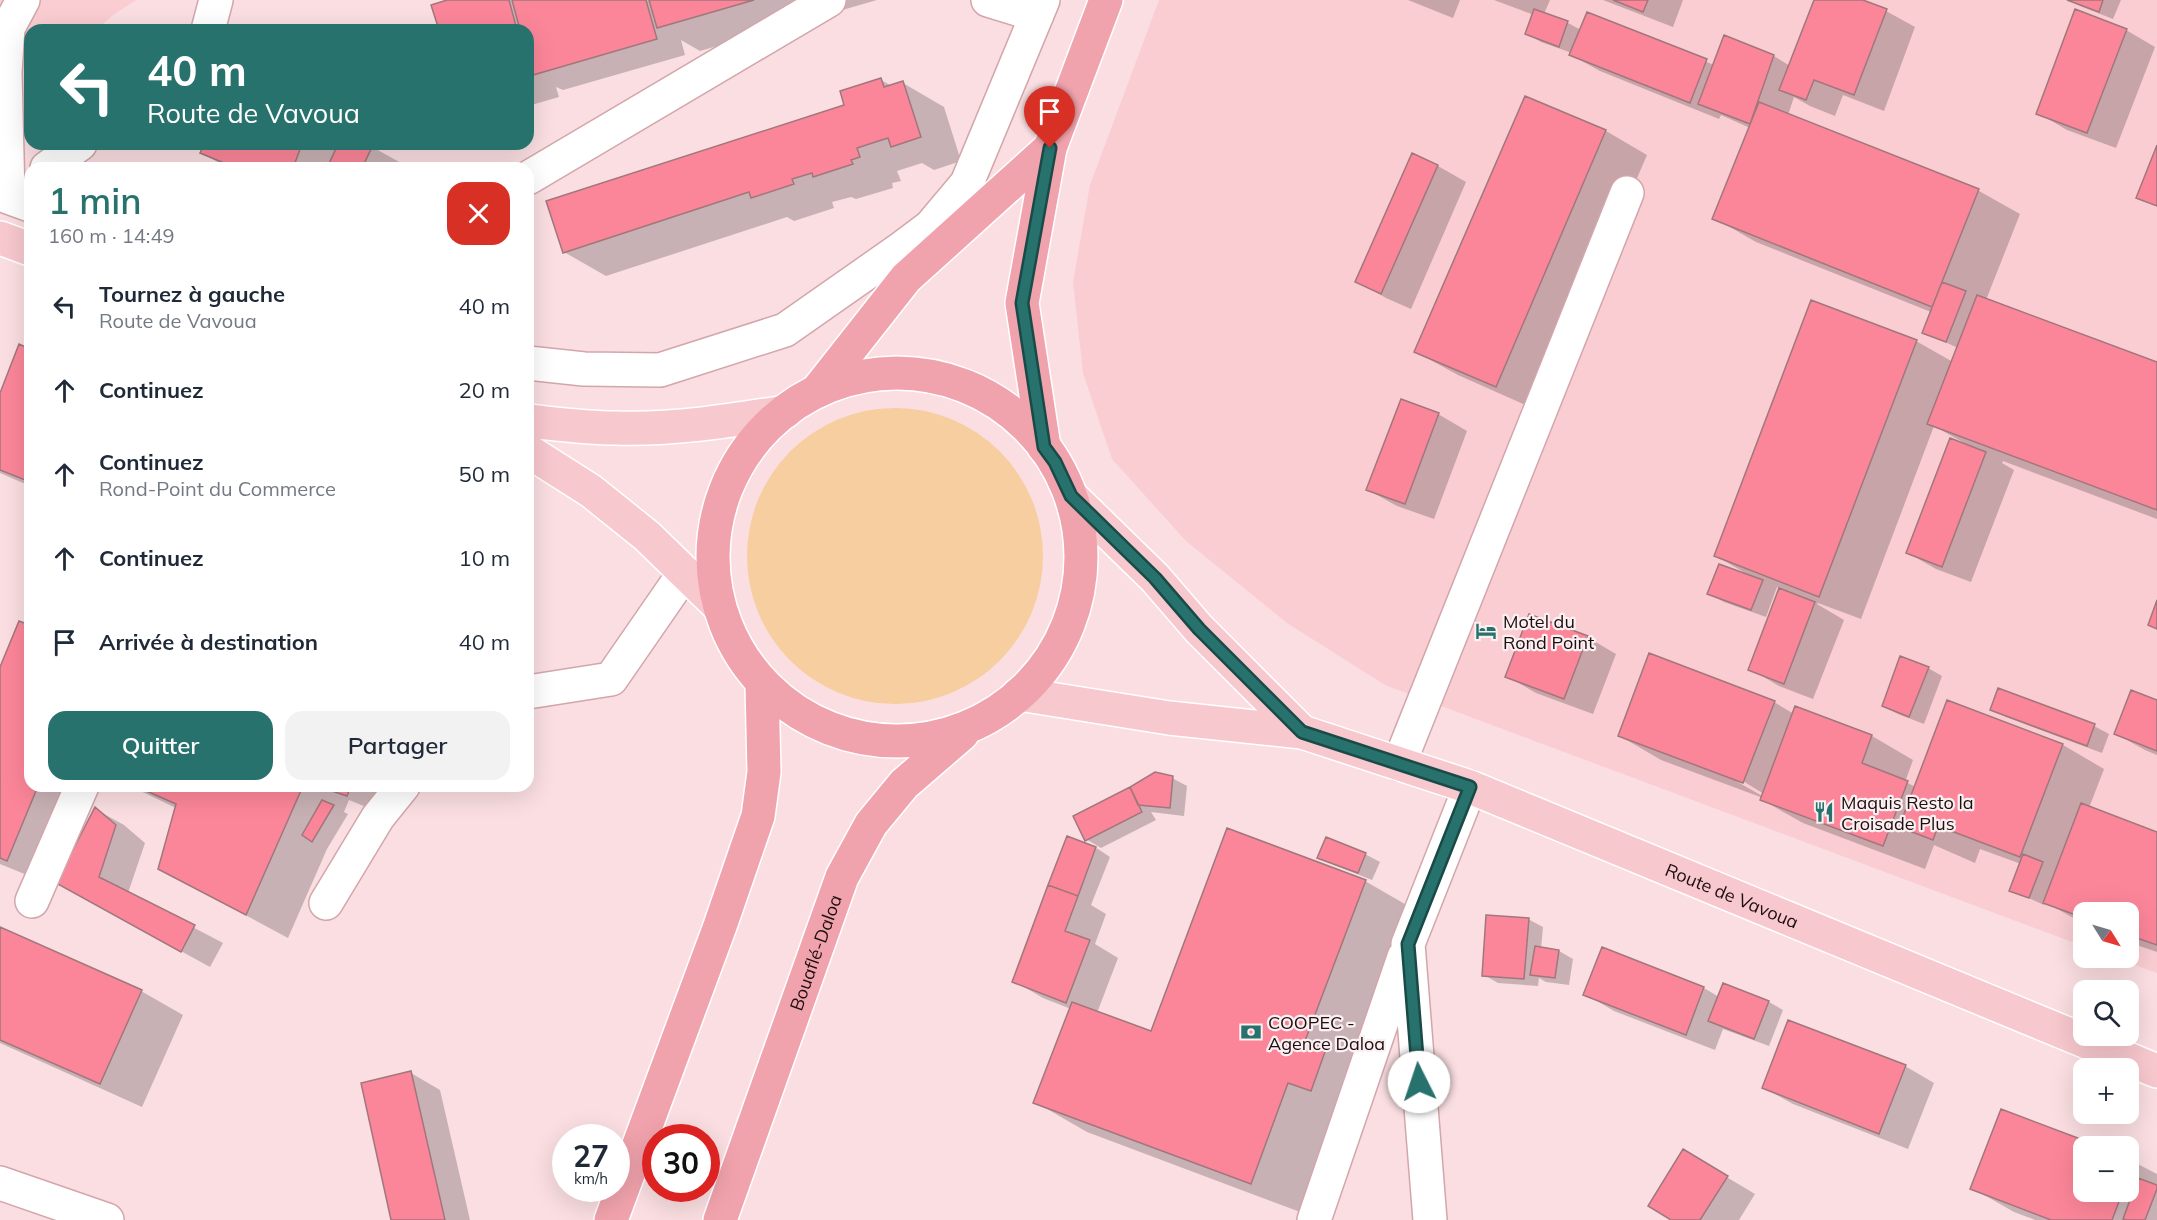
<!DOCTYPE html>
<html lang="fr">
<head>
<meta charset="utf-8">
<style>
  :root { --surface:#fff; --page:#f2f2f3; --text:#1f2937; --muted:#747a83; --accent:#28726e }
  body { margin:0; font-family:Mulish,sans-serif; background:var(--page); color:var(--text); height:100vh; display:flex; flex-direction:column; font-size:22px; white-space:nowrap }
  * { box-sizing:border-box; margin:0 }
  p { font-size:20px; color:var(--muted) }
  .icon { flex:none; width:33px; height:33px; fill:none; stroke:currentColor; stroke-width:2; stroke-linecap:round; stroke-linejoin:round }
  .map { position:relative; flex:1; overflow:hidden }
  .details { position:absolute; left:24px; top:162px; width:510px; height:630px; display:flex; flex-direction:column; background:var(--surface); border-radius:18px; box-shadow:0 6px 24px #0002 }
  .details>* { flex:none }
  .banner { position:absolute; left:24px; top:24px; width:510px; height:126px; border-radius:18px; box-shadow:0 6px 24px #0002; background:#28726e; color:#fff; overflow:hidden }
  .needle { width:39px; rotate:127deg }
  .fabs { position:absolute; left:2073px; top:902px; display:grid; gap:12px }
  .fabs a { display:grid; place-items:center; width:66px; height:66px; border-radius:12px; background:var(--surface); box-shadow:0 6px 24px #0002; font-size:30px }
  .speed { position:absolute; left:552px; top:1124px; display:flex; gap:12px; font-size:30px; font-weight:700; text-align:center }
  .speed>* { display:grid; place-content:center; width:78px; height:78px; border-radius:50%; background:var(--surface); box-shadow:0 6px 24px #0002; line-height:1 }
  .speed small { font-size:15px; font-weight:400 }
  .speed .limit { border:9px solid #d22; background:#fff; color:#111 }
  .pin { position:absolute; display:grid; place-items:center; width:51px; height:51px; color:#fff; margin:-62px -26px; border-radius:50% 50% 50% 0; rotate:-45deg; box-shadow:0 0 6px #0007 }
  .pin .icon { rotate:45deg }
  .me { position:absolute; width:66px; margin:-33px; rotate:356deg; stroke-linejoin:round; filter:drop-shadow(0 0 4px #0008) }
  .turn { display:flex; align-items:center; gap:21px; height:126px; padding:0 24px; font-size:27px }
  .turn .icon { width:78px; height:78px; stroke-width:2.5 }
  .turn b { display:block; font-size:42px; line-height:51px }
  .round { display:grid; place-items:center; flex:none; width:63px; height:63px; border-radius:18px; background:var(--page) }
  .summary { display:flex; align-items:center; justify-content:space-between; height:102px; padding:0 24px }
  h1 { font-size:36px; font-weight:600; line-height:45px; color:var(--accent) }
  .button { display:flex; gap:12px; margin-top:auto; padding:12px 24px }
  .button a { flex:1; height:69px; border-radius:18px; background:var(--accent); color:#fff; font-size:24px; font-weight:600; line-height:69px; text-align:center }
  .button a+a { background:var(--page); color:var(--text) }
  ul { padding:0; list-style:none }
  li { display:flex; align-items:center; gap:18px; height:84px; padding:0 24px }
  li div { flex:1 }
  li b { display:block; font-size:22px }
  li em { font-style:normal }
  .map>svg:first-child { display:block }
</style>
</head>
<body>
<div class="map">
<svg width="2157" height="1220" viewBox="0 0 2157 1220">
  <rect width="100%" height="100%" fill="#fadee1"/>
  <path fill="#f9cdd2" d="M0 0H136L113 15 97 30H30V97L14 113 0 138Z
    M1159 0H2157V973L2113 957H2128V912H2084L2083 946 1385 685 1287 623 1186 541 1112 459 1083 373 1073 282 1090 185Z"/>
  <path fill="#f7cea0" d="M747 556a148 148 0 1 1 296 0a148 148 0 1 1-296 0Z"/>
  <path fill="#0003" fill-rule="evenodd" d="M453 0H877L700 51 681 40 685 55 563 90 556 87 559 97 528 106V30H440Z
    M1408 0H1460L1453 18Z
    M1494 0H1550L1544 14 1568 23 1581 30 1588 14 1714 65 1725 37 1774 56 1790 66 1815 0H1858L1886 11 1915 27 1884 111 1843 95 1835 116 1810 106 1794 97 1788 115 1979 191 2020 214 1986 300 2157 364V519L2003 461 2002 463 2014 470 1971 582 1936 569 1908 553 1966 444 1934 426 1861 619 1818 603 1817 604 1844 620 1813 699 1779 686 1750 669 1780 589 1777 587 1766 617 1724 602 1709 594 1747 574 1716 556 1916 341 1953 362 1958 348 1923 332 1931 312 1756 242 1714 218 1750 128 1721 115 1719 119 1600 71 1571 55 1572 53 1541 42 1526 33 1534 15Z
    M1603 0H1683L1673 27Z
    M2069 0H2121L2113 19 2080 6Z
    M2126 30 2155 47 2116 148 2067 130 2038 113Z
    M881 80 892 86 903 83 944 107 961 161 934 170 922 163 897 171 901 181 892 183 893 188 856 199 851 197 832 202 834 208 794 221 787 217 606 276 564 252 846 106Z
    M1525 98 1606 131 1647 155 1537 410 1458 375 1416 352Z
    M205 144H367L401 163 399 168H228L202 153Z
    M1438 166 1466 182 1411 309 1386 298 1357 281Z
    M30 350V486L0 473V397Z
    M1438 414 1467 431 1434 519 1397 506 1368 490Z
    M30 627V786H89L49 884 0 864V671Z
    M1587 637 1616 654 1593 714 1536 693 1507 676Z
    M1928 668 1942 676 1924 724 1898 714 1883 706Z
    M1999 690 2094 726 2109 734 2102 753 2006 717 1991 709Z
    M1774 702 1794 714 1796 708 1872 736 1913 760 1905 782 1916 787 2063 745 2104 769 2089 808 2157 833V952L2128 942V912H2084V924L2045 902 2044 905 2011 890 2021 864 1980 849 1975 863 1934 845 1925 869 1803 823 1762 800 1763 798 1661 760 1620 736ZM1738 778 1764 794V797L1736 781Z
    M2157 702V755L2145 750 2116 734Z
    M1172 778 1187 786 1184 816 1151 812 1156 820 1101 848 1086 839Z
    M130 786H386L376 811 349 800 344 812 348 814 327 849 288 938 160 869 176 808Z
    M95 809 124 825 145 843 128 893 223 943 210 967 86 899Z
    M1068 838 1098 849 1110 857 1091 905 1106 914 1095 944 1118 958 1097 1013 1152 1033 1365 881 1417 911 1303 1213 1087 1132 1035 1102 1071 1009 1043 998 1014 981Z
    M1365 854 1380 862 1372 880 1334 865 1319 857Z
    M1528 919 1543 927 1541 949 1559 951 1573 959 1569 985 1546 982 1539 978 1538 986 1498 983 1484 975Z
    M0 929 141 991 183 1015 142 1107 0 1043Z
    M1603 949 1704 988 1719 997 1724 985 1769 1002 1783 1010 1769 1046 1723 1029 1715 1050 1614 1011 1585 994Z
    M1905 1066 1934 1083 1908 1149 1793 1104 1764 1088Z
    M411 1073 440 1090 470 1220H393Z
    M2002 1110 2095 1146H2084V1191H2128V1159L2157 1174V1220H2035L2014 1212 1972 1188Z
    M1683 1151 1755 1194 1739 1220H1674Z"/>
  <path fill="#fc8699" stroke="#a0777c" stroke-width="1.5" d="M447 0H509L517 30H439L431 5Z
    M512 0H646L657 39 533 75 528 58V30H520Z
    M649 0H754L657 28Z
    M1613 0H1648L1643 12Z
    M1814 0H1863L1887 9 1854 95 1814 80 1806 100 1779 90Z
    M2067 0H2103L2099 12Z
    M1534 9 1568 21 1559 47 1525 34Z
    M2075 9 2127 29 2087 133 2036 114Z
    M1587 12 1707 59 1690 103 1569 55Z
    M1724 35 1774 55 1750 124 1698 104Z
    M881 78 884 87 903 81 921 137 891 147 888 138 857 148 860 157 851 160 853 164 813 177 812 173 792 179 794 184 751 198 749 192 563 253 546 201 844 105 840 91Z
    M1525 96 1606 130 1496 387 1414 352Z
    M1759 102 1979 189 1932 307 1712 219Z
    M204 144H302L293 168H236L200 153Z
    M338 144H371L373 145 362 168H327Z
    M2157 145V206L2136 198Z
    M2157 145V206L2136 198Z
    M1412 153 1438 165 1381 294 1355 282Z
    M1942 282 1966 291 1946 342 1922 333Z
    M1977 295 2157 362V510L1927 424Z
    M1811 300 1917 340 1819 597 1714 556Z
    M19 344 30 349V482L0 470V393Z
    M1401 399 1439 413 1405 504 1366 490Z
    M1950 438 1986 452 1942 567 1906 553Z
    M1719 564 1763 580 1751 610 1707 594Z
    M1779 588 1815 602 1784 684 1748 670Z
    M2157 600V629L2148 625Z
    M1529 614 1588 636 1564 699 1505 677Z
    M19 621 30 625V786H38L7 861 0 858V667Z
    M1649 653 1775 701 1743 783 1618 736Z
    M1900 656 1929 667 1909 717 1882 706Z
    M1998 688 2095 724 2087 746 1990 710Z
    M2131 690 2157 700V751L2114 734Z
    M1947 700 2063 744 2020 857 1938 826 1933 840 1899 827Z
    M1795 706 1872 735 1862 763 1908 781 1883 846 1760 800Z
    M1155 772 1173 776 1170 808 1138 805 1130 787Z
    M135 786H303L246 915 158 869 176 804Z
    M327 786H351L347 796 326 789Z
    M1130 787 1142 812 1085 841 1073 816Z
    M322 800 334 805 312 842 302 835Z
    M2081 803 2157 832V945L2128 935V912H2084V918L2043 903Z
    M95 807 116 825 99 877 195 925 181 952 56 883Z
    M1227 828 1366 880 1305 1041 1326 1049 1311 1091 1288 1083 1251 1184 1033 1103 1072 1002 1151 1031Z
    M1067 836 1096 847 1078 896 1048 885Z
    M1326 837 1366 853 1358 873 1317 858Z
    M2023 854 2043 862 2029 898 2009 891Z
    M1048 885 1078 896 1065 931 1090 940 1066 1003 1012 982Z
    M1486 915 1529 918 1524 979 1482 976Z
    M0 927 142 990 100 1084 0 1040Z
    M1535 946 1559 950 1555 978 1530 975Z
    M1602 947 1704 987 1686 1035 1583 995Z
    M1723 983 1769 1001 1754 1039 1708 1021Z
    M1788 1020 1906 1065 1879 1134 1762 1088Z
    M411 1071 445 1220H391L361 1083Z
    M2001 1109 2099 1146H2084V1191H2123L2112 1220H2051L1970 1189Z
    M1683 1149 1728 1176 1700 1220H1671L1648 1206Z
    M2128 1157 2135 1160 2128 1177Z
    M2138 1178 2157 1185V1189L2145 1220H2127L2123 1219Z"/>
  <g fill="none" stroke-linecap="round" stroke-linejoin="round">
    <g stroke="#d3a6ab" stroke-width="36">
      <path id="minor" d="M23 0 8 28 5 72 8 197 30 205
        M988 0 1037 15
        M208 30 216 0
        M47 168 80 144
        M528 178 829 0
        M528 363 584 369 660 370 785 330 902 248 930 227 967 183 1043 0
        M528 692 611 679 685 572
        M1399 764 1627 193
        M32 901 82 786
        M326 903 378 817 403 786
        M0 1183 107 1220
        M1314 1220 1404 957
        M1430 1220 1408 944 1470 787"/>
    </g>
    <g stroke="#fff" stroke-width="36">
      <g id="major">
        <path d="M0 238 30 249"/>
        <path d="M528 421C557 424 586 428 615 428 672 430 729 421 785 412"/>
        <path d="M528 451 591 491 647 536 719 606"/>
        <path d="M1071 496 1155 578 1199 629 1302 732"/>
        <path id="s1" d="M1019 694 1169 718 1302 732 1470 787 2157 1071"/>
      </g>
    </g>
    <g stroke="#fff" stroke-width="36">
      <g id="highway">
        <circle cx="897" cy="557" r="184"/>
        <path d="M817 391 906 278 1050 148"/>
        <path d="M1044 447 1022 303 1050 148 1106 0"/>
        <path d="M611 1220 720 926 758 816 764 772 762 684"/>
        <path id="s2" d="M720 1220 842 877 871 824 904 784 962 734"/>
      </g>
    </g>
    <use href="#minor" stroke="#fff" stroke-width="33"/>
    <use href="#major" stroke="#f7c8ce" stroke-width="33"/>
    <use href="#highway" stroke="#f1a3ad" stroke-width="33"/>
  </g>
  <g fill="none" stroke-linecap="round" stroke-linejoin="round">
    <g stroke="#1a4a48" stroke-width="15">
      <path id="route" d="M1050 148 1022 303 1044 447 1055 462 1071 496 1155 578 1199 629 1302 732 1470 787 1408 944 1419 1082"/>
    </g>
    <use href="#route" stroke="#28726e" stroke-width="10"/>
  </g>
  <defs>
    <g id="hotel-bare" transform="scale(1.62)"><path d="M-6-4.5h1.5V1H6V5H4.5V3h-9V5H-6ZM-4 0a1.8 1.8 0 1 1 3.6 0ZM.5 0V-2.5h3Q6-2.5 6 0Z" fill="#28726e" stroke="#faf0f1" stroke-width="2.5" paint-order="stroke"/></g>
    <g id="restaurant-bare" transform="scale(1.62)"><path d="M-5-6h1v4h1v-4h1v4h1v-4h1v5L-1.5 .5V6h-2V.5L-5-1ZM5-6V6H3V1.5H1.5Q1.5-4 5-6Z" fill="#28726e" stroke="#faf0f1" stroke-width="2.5" paint-order="stroke"/></g>
    <g id="bank-bare" transform="scale(1.62)"><path d="M-6-4H6V4H-6ZM0-2.3a2.3 2.3 0 1 0 0 4.6a2.3 2.3 0 1 0 0-4.6Z" fill="#28726e" stroke="#faf0f1" stroke-width="2.5" paint-order="stroke"/></g>
  </defs>
  <g fill-rule="evenodd">
    <use href="#hotel-bare" x="1486" y="631"/>
    <use href="#restaurant-bare" x="1824" y="812"/>
    <use href="#bank-bare" x="1251" y="1032"/>
  </g>
  <g text-anchor="middle" dominant-baseline="central" stroke-width="4.5" stroke-linejoin="round" paint-order="stroke">
    <g font-size="18" fill="#1e0e10" stroke="#faf0f1" text-anchor="start">
      <text x="1503" y="621">Motel du<tspan x="1503" dy="21">Rond Point</tspan></text>
      <text x="1841" y="802">Maquis Resto la<tspan x="1841" dy="21">Croisade Plus</tspan></text>
      <text x="1268" y="1022">COOPEC -<tspan x="1268" dy="21">Agence Daloa</tspan></text>
    </g>
    <g font-size="18" fill="#1e0e10" stroke="#faf0f1">
      <text stroke="none"><textPath href="#s1" startOffset="746">Route de Vavoua</textPath></text>
      <text stroke="none"><textPath href="#s2" startOffset="284">Bouaflé-Daloa</textPath></text>
    </g>
  </g>
</svg>
<div class="fabs">
<a><svg class="needle" viewBox="-14 -14 28 28"><path d="M0-13l5 13h-10z" fill="#e53935"/><path d="M0 13l5-13h-10z" fill="#747a83"/></svg></a>
<a><svg class="icon" aria-label="search" viewBox="0 0 24 24"><circle cx="10" cy="10" r="6"/><path d="M15 15l6 6"/></svg></a>
<a>+</a>
<a>−</a>
</div>
<div class="speed"><div>27<small>km/h</small></div><div class="limit">30</div></div>
<div class="pin" style="left:1050px;top:148px;background:#d93025"><svg class="icon" aria-label="arrive" viewBox="0 0 24 24"><path d="M6 21V4h12l-3 4 3 4H6"/></svg></div>
<svg class="me" style="left:1419px;top:1082px" viewBox="-20 -20 40 40"><circle r="19" fill="#fff"/><path d="M0-13L10 11 0 6-10 11z" fill="#28726e"/></svg>
<div class="banner">
<div class="turn"><svg class="icon" aria-label="left" viewBox="0 0 24 24"><path d="M17 20v-9H6M10 6l-5 5 5 5"/></svg><div><b>40 m</b>Route de Vavoua</div></div>
</div>
<section class="details">
<div class="summary"><div><h1>1 min</h1><p>160 m · 14:49</p></div><a class="round" style="background:#d93025;color:#fff"><svg class="icon" aria-label="close" viewBox="0 0 24 24"><path d="M6 6l12 12M18 6L6 18"/></svg></a></div>
<ul>
<li><svg class="icon" aria-label="left" viewBox="0 0 24 24"><path d="M17 20v-9H6M10 6l-5 5 5 5"/></svg><div><b>Tournez à gauche</b><p>Route de Vavoua</p></div><em>40 m</em></li>
<li><svg class="icon" aria-label="ahead" viewBox="0 0 24 24"><path d="M12 20V5M6 11l6-6 6 6"/></svg><div><b>Continuez</b></div><em>20 m</em></li>
<li><svg class="icon" aria-label="ahead" viewBox="0 0 24 24"><path d="M12 20V5M6 11l6-6 6 6"/></svg><div><b>Continuez</b><p>Rond-Point du Commerce</p></div><em>50 m</em></li>
<li><svg class="icon" aria-label="ahead" viewBox="0 0 24 24"><path d="M12 20V5M6 11l6-6 6 6"/></svg><div><b>Continuez</b></div><em>10 m</em></li>
<li><svg class="icon" aria-label="arrive" viewBox="0 0 24 24"><path d="M6 21V4h12l-3 4 3 4H6"/></svg><div><b>Arrivée à destination</b></div><em>40 m</em></li>
</ul>
<div class="button"><a>Quitter</a><a>Partager</a></div>
</section>
</div>
</body>
</html>
